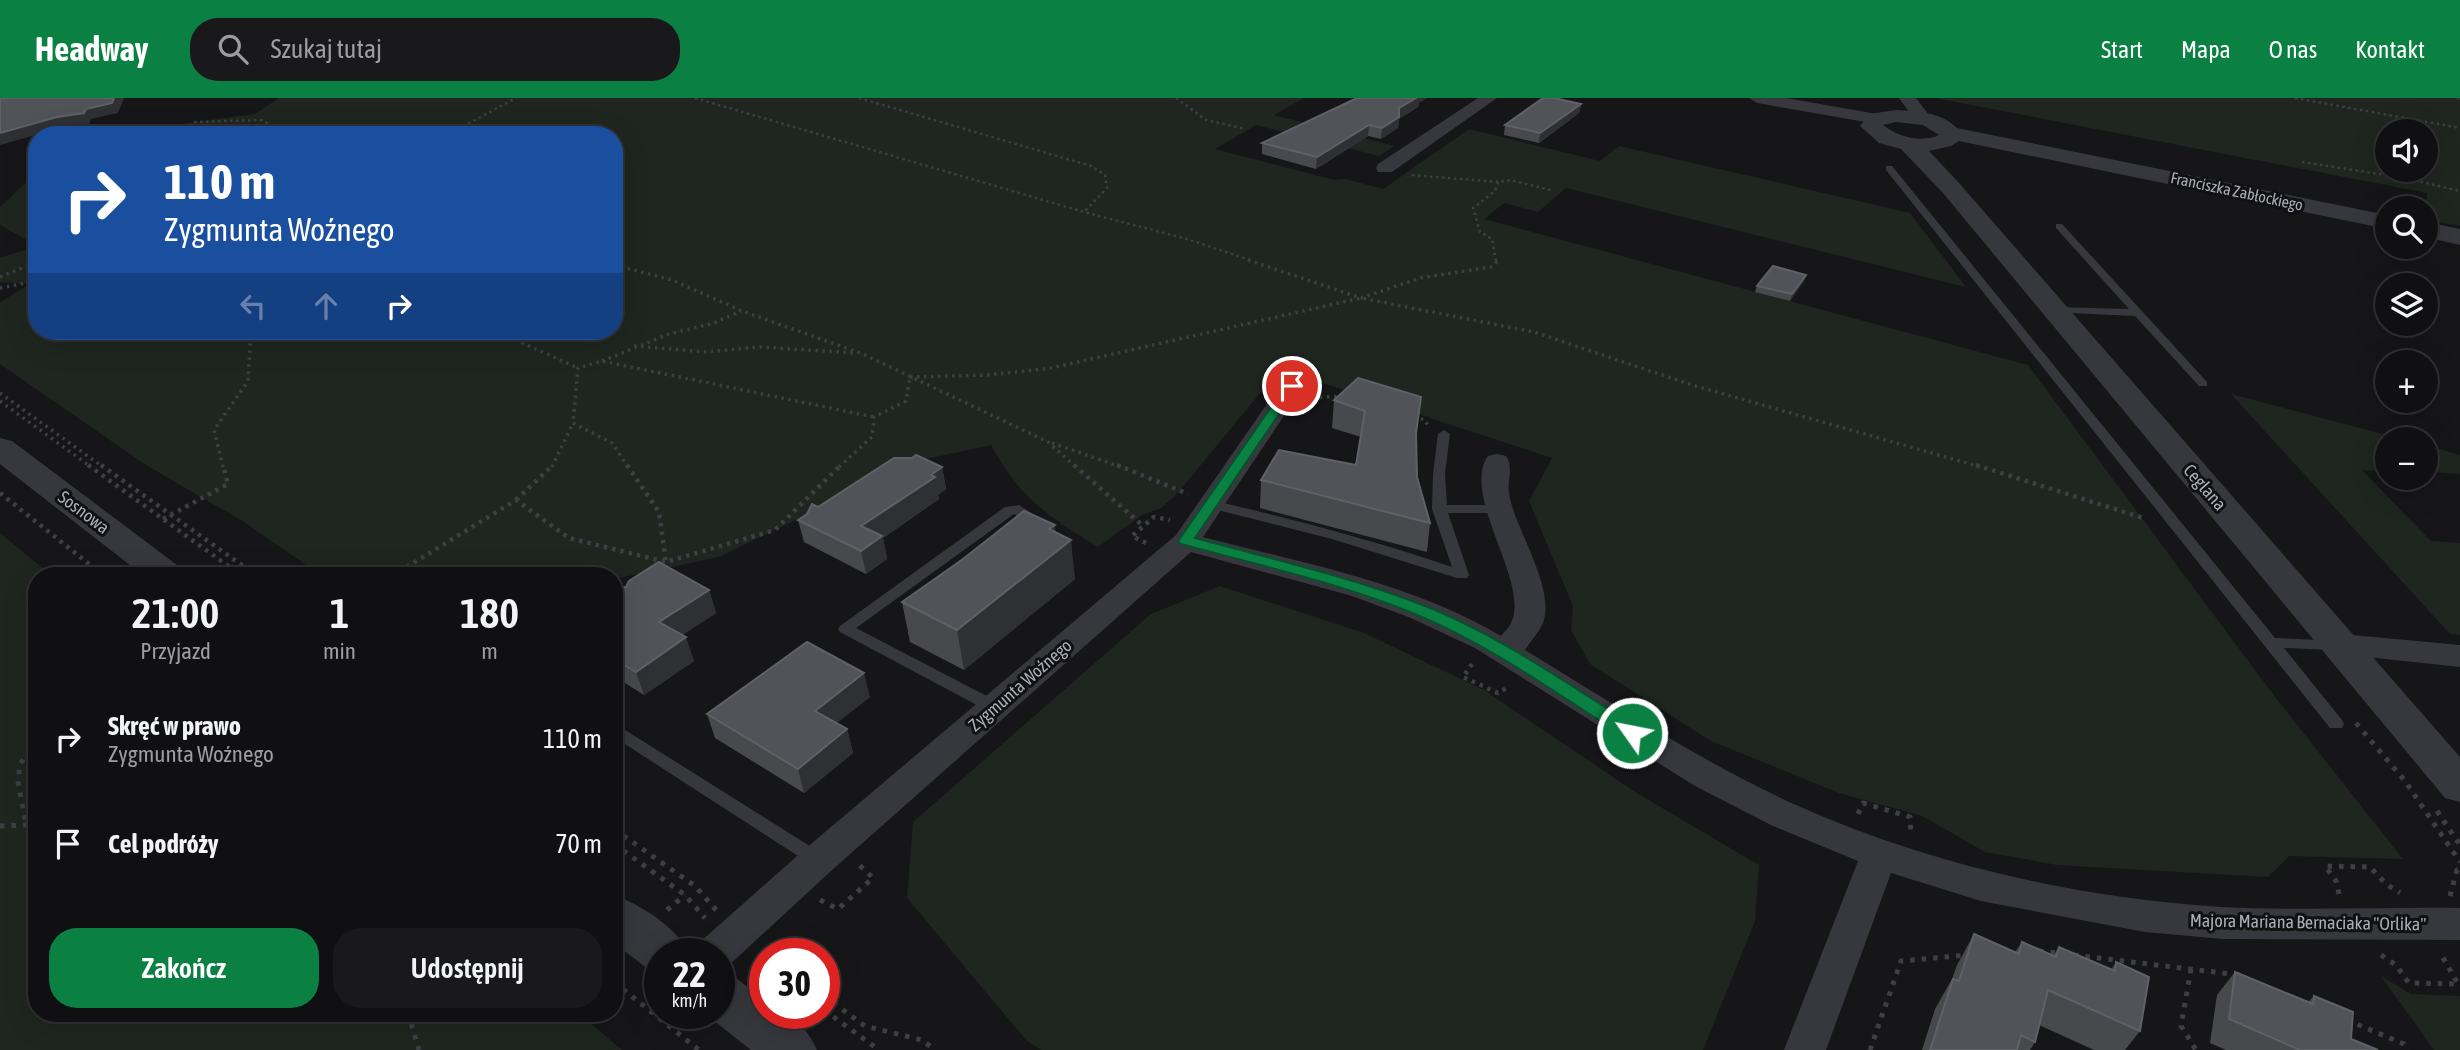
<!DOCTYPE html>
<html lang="pl">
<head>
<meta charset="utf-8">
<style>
  :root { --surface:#101012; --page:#19191b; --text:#f1f3f6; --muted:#9c9d9f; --line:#303032; --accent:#0b8043 }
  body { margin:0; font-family:"Asap Condensed",sans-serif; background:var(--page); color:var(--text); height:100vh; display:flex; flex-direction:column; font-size:26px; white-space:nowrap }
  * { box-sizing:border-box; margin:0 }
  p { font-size:23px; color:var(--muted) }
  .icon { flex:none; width:38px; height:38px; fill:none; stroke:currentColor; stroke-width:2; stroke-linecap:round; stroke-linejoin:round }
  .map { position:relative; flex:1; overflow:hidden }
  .sheet { position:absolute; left:28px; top:469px; width:595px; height:455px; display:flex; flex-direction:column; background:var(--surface); border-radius:28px; box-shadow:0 7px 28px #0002,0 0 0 2px var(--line) }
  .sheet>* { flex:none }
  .banner { position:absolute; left:28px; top:28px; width:595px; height:214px; border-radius:28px; box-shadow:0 7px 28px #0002,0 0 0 2px var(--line); background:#1a4fa0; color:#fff; overflow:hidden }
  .fabs { position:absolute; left:2375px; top:21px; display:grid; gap:14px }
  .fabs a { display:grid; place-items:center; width:63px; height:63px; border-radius:50%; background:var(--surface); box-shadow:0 7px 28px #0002,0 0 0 2px var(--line); font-size:35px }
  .speed { position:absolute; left:644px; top:840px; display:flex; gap:14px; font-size:35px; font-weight:700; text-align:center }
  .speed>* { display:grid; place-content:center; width:91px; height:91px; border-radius:50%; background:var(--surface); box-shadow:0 7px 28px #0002,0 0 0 2px var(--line); line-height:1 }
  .speed small { font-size:18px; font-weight:400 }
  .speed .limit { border:10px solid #d22; background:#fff; color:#111 }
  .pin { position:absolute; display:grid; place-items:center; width:60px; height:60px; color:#fff; margin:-30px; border:4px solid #fff; border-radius:50%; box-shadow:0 2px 7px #0007 }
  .me { position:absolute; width:77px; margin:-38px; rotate:303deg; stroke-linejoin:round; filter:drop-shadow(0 0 5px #0008) }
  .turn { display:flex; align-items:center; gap:24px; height:147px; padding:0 21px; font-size:32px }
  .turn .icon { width:91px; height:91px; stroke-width:2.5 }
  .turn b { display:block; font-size:49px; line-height:60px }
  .lanes { display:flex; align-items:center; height:66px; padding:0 21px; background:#0003; justify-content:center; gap:35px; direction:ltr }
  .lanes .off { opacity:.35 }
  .eta { display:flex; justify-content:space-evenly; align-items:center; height:119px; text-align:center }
  .eta b { font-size:42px; font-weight:600; line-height:49px }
  .primary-button { display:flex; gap:14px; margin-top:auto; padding:14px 21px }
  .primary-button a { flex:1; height:80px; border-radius:28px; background:var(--accent); color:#fff; font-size:28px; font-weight:600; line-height:80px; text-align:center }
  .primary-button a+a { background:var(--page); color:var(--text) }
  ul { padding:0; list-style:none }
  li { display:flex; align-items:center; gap:21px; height:105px; padding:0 21px }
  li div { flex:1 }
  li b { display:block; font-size:26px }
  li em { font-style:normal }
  header { display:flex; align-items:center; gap:42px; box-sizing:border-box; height:98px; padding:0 35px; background:var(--accent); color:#fff }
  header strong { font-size:33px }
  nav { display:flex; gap:38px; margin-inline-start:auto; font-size:24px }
  .search { width:490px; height:63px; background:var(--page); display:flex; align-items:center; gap:18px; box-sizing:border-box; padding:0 24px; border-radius:28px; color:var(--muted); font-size:26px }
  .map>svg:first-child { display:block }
</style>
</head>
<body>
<header>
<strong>Headway</strong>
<div class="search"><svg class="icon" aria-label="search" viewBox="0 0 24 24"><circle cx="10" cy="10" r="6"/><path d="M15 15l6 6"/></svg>Szukaj tutaj</div>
<nav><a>Start</a><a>Mapa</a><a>O nas</a><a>Kontakt</a></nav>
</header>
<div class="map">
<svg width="2460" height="952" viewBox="0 0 2460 952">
  <rect width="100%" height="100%" fill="#161618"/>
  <path fill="#1e261f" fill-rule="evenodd" d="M279 0H1304L1274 17 1395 48 1379 58 1256 27 1215 51 1334 82 1346 81 1383 91 1469 31 1600 63 1619 48 1910 115 1966 189 1566 90 1538 114 1504 105 1484 121 2028 267 2272 595 2403 761 2289 758 2268 779 2057 767 1985 754 1922 718 1839 695 1711 643 1590 566 1571 532 1573 508 1529 403 1552 360 1280 271 1176 397 1161 410 1142 417 1098 449C1047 417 1021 402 991 347L917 363 719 459 614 481V478H322L244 424 146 367 0 266V204L30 186 0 184V160L37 148 0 127V109L37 74V233H614V37H98L255 16Z
    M1935 0H2460V128L2426 122 2427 95ZM2387 33H2426V72H2387Z
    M2231 296 2402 341H2387V373L2362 372 2431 443 2460 445V537L2450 536Z
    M2426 347 2460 357V376L2426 374Z
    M0 435 52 478H37V915H578L622 952H0Z
    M1220 488 1364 535 1484 592 1635 694 1759 767 1755 823 1703 952H1041L1026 942 907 800 913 724 1151 516Z
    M2381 878 2411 896 2460 898V952H2434Z"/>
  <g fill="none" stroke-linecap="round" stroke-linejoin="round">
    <path stroke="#3d3f44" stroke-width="2.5" stroke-dasharray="2.5 3.5" stroke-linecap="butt" d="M695 0 1084 114 1187 141 1253 163
      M859 0 1091 68 1105 77 1107 90 1085 113
      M1176 0 1206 22 1246 31
      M2295 0 2460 30
      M2457 0 2460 1
      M194 24 262 22 285 37
      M447 37 516 0
      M2302 64 2405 80 2460 93
      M1412 77 1498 84
      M1496 163 1492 141 1480 134 1473 110 1495 93 1498 84 1510 82 1551 92"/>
    <path stroke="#3d3f44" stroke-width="3.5" stroke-dasharray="2.5 4.5" stroke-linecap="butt" d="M1248 162 1361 200 1420 180 1491 169 1496 165 1495 162
      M614 167 672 182 742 213 863 256 1048 344 1076 369
      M0 179 37 164
      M0 190 37 183
      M496 233 578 270
      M634 248 706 254 760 249 855 255
      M602 263 669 236 714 225 741 213
      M910 279 988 277 1051 270 1361 200 1534 234 1692 287 1981 369
      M0 295 103 369
      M1313 300 1342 298
      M0 303 91 369
      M1414 319 1425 322 1428 328
      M1052 345 1121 369
      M223 369 214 332 248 283 251 233
      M552 369 573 325
      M628 369 612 345 573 325 578 270 602 263 874 319
      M839 369 872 339 874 319 906 303 910 279"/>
    <path stroke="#3d3f44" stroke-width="4.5" stroke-dasharray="3.5 5" stroke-linecap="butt" d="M88 367 242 478
      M101 367 257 478
      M627 367 659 414 666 464
      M1074 367 1143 428
      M1117 367 1188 396
      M1976 367 2143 420
      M0 395 104 478
      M516 402 553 367
      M163 421 228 386 223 367
      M1146 445 1132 438 1154 419 1170 422
      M392 478 516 402 569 440 666 464 775 432 841 367
      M1472 566 1463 579 1498 595 1510 588"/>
    <path stroke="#3d3f44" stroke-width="5" stroke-dasharray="4.5 7" stroke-linecap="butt" d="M2356 625 2405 683 2460 764
      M37 643 20 666 18 684 26 727 37 735
      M2437 713 2460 747
      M1858 716 1863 705 1910 719 1911 736
      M0 728 26 727
      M614 731 695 788 717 813
      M614 746 685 797 705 820
      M37 794V807
      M2339 796 2336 783 2325 768 2370 769 2386 786 2400 795
      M2450 798 2457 772H2460
      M820 802 838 811 873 780 857 765
      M667 812 685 797
      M2039 853 2058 855
      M2074 857 2239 877
      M2381 857 2396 867 2409 885 2458 886 2442 858 2444 855
      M755 861 765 868
      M2191 871 2181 928 2196 952
      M614 884 699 952
      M824 898 865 928 922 942 935 952
      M824 912 879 952
      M408 915 419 952
      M2347 922 2404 946 2408 952
      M1870 952 1901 863 1968 857"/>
    <path fill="#37383d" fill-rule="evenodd" d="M1886 68H1892L2275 540 2340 543 2342 547 2340 551 2335 552 2284 550 2342 622 2344 626 2342 630H2330L1886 72Z
      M2056 126H2062L2207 284V288H2199L2135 218 2049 214 2048 212 2053 209 2129 211 2056 130Z
      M1444 332 1450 336 1445 376 1447 407H1500L1507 411 1500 415H1448L1469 477 1467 480H1457L1332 441 1206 409 1204 406 1211 402C1292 421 1373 442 1452 469L1432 411 1433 376 1438 336Z
      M1019 407 1042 422 1044 425 1042 428H1032L1014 416 856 530 1000 605 1002 609 1000 613H988L840 534 838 531 840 528 1005 409Z
      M614 625 824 757 827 762 824 767 818 769 812 767 614 639Z"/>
    <path fill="#37383d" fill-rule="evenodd" d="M1478 0H1497L1392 74H1378L1376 70 1378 66Z
      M1749 0H1786L1877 16 1886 21 1877 26 1757 5Z
      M1899 0H1916L1932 21 1929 25H1917Z
      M1292 281 1301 283 1304 288 1203 439C1303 465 1412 485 1501 538 1504 534 1509 530 1511 525 1531 485 1460 398 1488 358L1497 356 1506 358C1514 369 1507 382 1509 395 1514 430 1556 489 1543 525 1539 534 1530 544 1525 552 1614 606 1701 664 1796 707 1928 766 2077 800 2221 809 2300 813 2381 809 2460 810V842L2223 841 2145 834 1981 803 1891 775 1826 952H1784L1858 763 1771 727 1695 688 1475 550 1411 520 1352 498 1191 454 831 773 728 868 719 871V856H694L700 844 805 751 1176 437 1283 283Z
      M2341 536 2460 547V569L2330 555 2325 547 2330 539Z"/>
    <path fill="#37383d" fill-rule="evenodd" d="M1896 12C1917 13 1941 14 1957 30L2387 117V131L1959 43 1951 48 1929 53 1959 85 2460 659V704L2445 700 1943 95 1901 51 1879 45 1860 28 1869 16ZM1896 24 1923 27 1939 37C1921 45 1898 39 1883 27Z
      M2426 124 2460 131V147L2426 139Z
      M0 340 12 343 181 470 186 478H144L0 366Z
      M614 797C642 807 677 830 690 856H660V875L648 871 614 845Z
      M719 875 737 881 765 902V915C792 915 806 928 817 952H751L704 915H719Z"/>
  </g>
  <path fill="#47494d" d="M1419 5 1418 9 1399 21 1398 30 1381 41 1368 38 1316 71 1262 56V45Z
    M1581 6 1579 15 1539 45 1504 37 1505 27Z
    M1806 177 1804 183 1790 203 1755 194 1757 188Z
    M1358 280 1416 338 1417 379 1430 425 1427 454 1260 410 1261 382 1356 367 1361 339 1332 330 1334 302Z
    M942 369 946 391 938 397 939 401 883 440 887 461 866 476 804 444 798 422 818 409Z
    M1056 435 1075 481 964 572 910 544 902 504Z
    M614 492H709L716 515 682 537 694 563 644 597 614 578Z
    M870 599 836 625 847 631 853 655 804 695 715 640 707 616Z
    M1974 836 2015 854 2022 844 2053 858 2059 849 2111 872 2116 864 2140 933 2125 952H2094L2039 927 2035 944 2030 952H1922L1935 911 1952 881 1957 867Z
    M2235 874 2308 904 2314 898 2351 941 2378 952H2226L2210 945 2217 897Z"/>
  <path fill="#2f3033" d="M114 0H124L118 15 91 21 89 26 63 29 0 47V35L86 11Z
    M1415 0H1427L1419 5 1418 9 1399 21 1398 30 1381 41 1382 30 1399 10Z
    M1581 6 1579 15 1539 45 1540 35Z
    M1369 27 1368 38 1316 71 1317 59Z
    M1806 177 1804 183 1790 203 1792 196Z
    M942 369 946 391 938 397 939 401 883 440 887 461 866 476 861 453V428Z
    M1055 427 1057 452 1071 442 1075 481 964 572 957 532 1049 431Z
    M709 492 716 515 667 547 659 524Z
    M686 539 694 563 644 597 636 574Z
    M864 575 870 599 822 637 815 613Z
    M847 631 853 655 804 695 798 671Z"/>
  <path fill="#525359" stroke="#5f6168" stroke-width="2" d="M0 0H114L112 5 86 11 84 15 57 19 0 35Z
    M1357 0H1416L1399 10V19L1382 30 1369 27 1317 59 1262 45Z
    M1543 0H1554L1581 6 1540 35 1505 27Z
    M1773 168 1806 177 1792 196 1757 188Z
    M1358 280 1421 299 1416 335 1417 379 1430 425 1261 382 1279 352 1356 367 1365 313 1334 302Z
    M916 357 942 369 931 377 935 379 861 428 882 438 861 453 798 422 807 416 812 406 818 409 894 360H912Z
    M1024 413 1055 427 1049 431 1071 442 957 532 902 504 963 461Z
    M659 464 709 492 659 524 686 539 636 574 614 561V492L626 489 629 483Z
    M807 544 864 575 815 613 847 631 798 671 707 616Z
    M1974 836 2019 856 2022 844 2056 859 2059 849 2115 873 2116 864 2149 879 2140 933 2048 892 2035 944 2021 937 2017 952H1930L1953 881 1959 883Z
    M2235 874 2313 906 2314 898 2353 914 2351 941 2378 952H2300L2229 921Z"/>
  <path fill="#0b8043" stroke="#07532c" stroke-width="2" d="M1292 284 1298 288 1195 440C1272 461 1351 479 1425 508 1501 538 1569 587 1638 630L1641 635 1638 639H1625C1557 596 1490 547 1415 516 1339 485 1259 467 1181 446L1178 443 1181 439 1287 286Z"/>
  <g text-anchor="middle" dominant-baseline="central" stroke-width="6" stroke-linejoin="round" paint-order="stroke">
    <g font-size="16" fill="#a8adb8" stroke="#111113">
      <text transform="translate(2237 93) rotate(12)">Franciszka Zabłockiego</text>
    </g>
    <g font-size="18" fill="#a8adb8" stroke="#111113">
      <text transform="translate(2205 389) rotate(49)">Ceglana</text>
      <text transform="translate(84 414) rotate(37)">Sosnowa</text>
      <text transform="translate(1020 587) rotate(-41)">Zygmunta Woźnego</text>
      <text transform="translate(2308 824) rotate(1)">Majora Mariana Bernaciaka "Orlika"</text>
    </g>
  </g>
</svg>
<div class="fabs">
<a><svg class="icon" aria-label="sound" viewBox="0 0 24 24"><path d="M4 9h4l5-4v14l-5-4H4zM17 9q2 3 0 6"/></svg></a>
<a><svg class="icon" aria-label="search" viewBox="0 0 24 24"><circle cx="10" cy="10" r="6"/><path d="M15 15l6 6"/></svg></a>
<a><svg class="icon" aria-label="layers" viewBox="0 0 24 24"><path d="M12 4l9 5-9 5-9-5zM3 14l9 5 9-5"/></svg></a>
<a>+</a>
<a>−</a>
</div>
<div class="speed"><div>22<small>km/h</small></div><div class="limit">30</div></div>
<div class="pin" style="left:1292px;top:288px;background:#d93025"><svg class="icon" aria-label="arrive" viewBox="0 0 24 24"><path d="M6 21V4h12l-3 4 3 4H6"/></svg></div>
<svg class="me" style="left:1632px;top:635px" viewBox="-20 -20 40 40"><circle r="17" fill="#0b8043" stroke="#fff" stroke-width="3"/><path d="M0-11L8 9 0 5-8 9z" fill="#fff"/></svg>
<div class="banner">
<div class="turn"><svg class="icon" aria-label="right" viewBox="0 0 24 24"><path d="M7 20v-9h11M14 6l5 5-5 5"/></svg><div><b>110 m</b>Zygmunta Woźnego</div></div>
<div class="lanes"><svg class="icon off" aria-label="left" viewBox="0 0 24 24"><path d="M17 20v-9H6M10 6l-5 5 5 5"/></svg><svg class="icon off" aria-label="ahead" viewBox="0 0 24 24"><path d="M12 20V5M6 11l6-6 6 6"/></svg><svg class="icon" aria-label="right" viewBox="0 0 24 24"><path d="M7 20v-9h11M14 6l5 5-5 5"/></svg></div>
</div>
<section class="sheet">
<div class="eta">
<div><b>21:00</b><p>Przyjazd</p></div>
<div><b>1</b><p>min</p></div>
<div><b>180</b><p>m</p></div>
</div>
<ul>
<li><svg class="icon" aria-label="right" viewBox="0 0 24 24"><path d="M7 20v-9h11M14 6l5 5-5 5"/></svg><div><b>Skręć w prawo</b><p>Zygmunta Woźnego</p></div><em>110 m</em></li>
<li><svg class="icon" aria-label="arrive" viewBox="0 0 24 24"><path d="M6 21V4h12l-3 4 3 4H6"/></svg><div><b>Cel podróży</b></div><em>70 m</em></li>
</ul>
<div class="primary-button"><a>Zakończ</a><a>Udostępnij</a></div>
</section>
</div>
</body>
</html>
